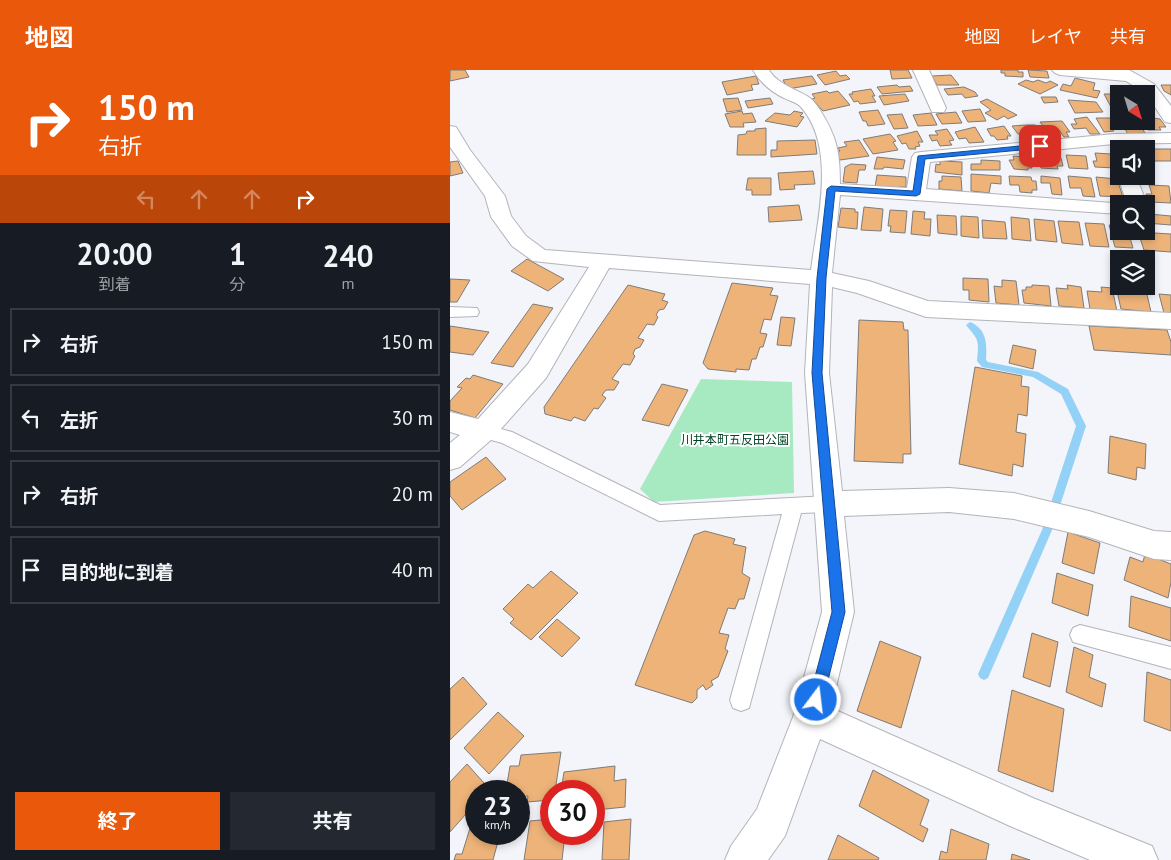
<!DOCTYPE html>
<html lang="ja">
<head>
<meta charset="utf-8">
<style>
  :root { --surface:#171b24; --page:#242831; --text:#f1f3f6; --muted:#9ea1a6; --line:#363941; --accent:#ea580c }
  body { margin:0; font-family:"PT Sans","Noto Sans JP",sans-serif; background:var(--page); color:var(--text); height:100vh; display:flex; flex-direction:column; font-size:19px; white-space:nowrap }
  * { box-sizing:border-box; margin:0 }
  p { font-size:16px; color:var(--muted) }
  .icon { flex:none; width:28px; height:28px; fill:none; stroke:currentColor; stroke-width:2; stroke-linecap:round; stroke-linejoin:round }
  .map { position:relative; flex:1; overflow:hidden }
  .details { display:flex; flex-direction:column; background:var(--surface); width:450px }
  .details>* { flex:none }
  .top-card { background:#ea580c; color:#fff; overflow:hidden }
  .needle { width:32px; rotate:142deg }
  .controls { position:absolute; left:660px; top:15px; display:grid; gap:10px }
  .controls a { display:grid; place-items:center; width:45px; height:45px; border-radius:0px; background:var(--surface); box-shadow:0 2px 8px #0003; font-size:25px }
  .speed { position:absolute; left:15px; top:710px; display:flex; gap:10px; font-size:25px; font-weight:700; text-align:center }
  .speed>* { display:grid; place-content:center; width:65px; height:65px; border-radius:50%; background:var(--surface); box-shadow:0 2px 8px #0003; line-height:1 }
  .speed small { font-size:12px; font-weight:400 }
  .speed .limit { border:8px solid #d22; background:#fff; color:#111 }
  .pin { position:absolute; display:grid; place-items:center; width:42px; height:42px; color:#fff; margin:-21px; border-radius:10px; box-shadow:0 2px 8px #0006 }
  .me { position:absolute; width:55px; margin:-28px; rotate:15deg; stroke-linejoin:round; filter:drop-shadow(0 0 4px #0008) }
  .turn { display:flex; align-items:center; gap:18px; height:105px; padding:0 15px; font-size:22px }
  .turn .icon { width:65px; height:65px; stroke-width:2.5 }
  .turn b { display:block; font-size:35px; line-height:42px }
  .lanes { display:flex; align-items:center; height:48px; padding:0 15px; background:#0003; justify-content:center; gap:25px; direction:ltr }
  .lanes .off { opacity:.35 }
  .eta { display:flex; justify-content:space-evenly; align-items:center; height:85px; text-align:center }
  .eta b { font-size:30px; font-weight:700; line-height:35px }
  .cta { display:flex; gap:10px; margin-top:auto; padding:10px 15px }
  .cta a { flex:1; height:58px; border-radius:0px; background:var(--accent); color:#fff; font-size:20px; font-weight:700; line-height:58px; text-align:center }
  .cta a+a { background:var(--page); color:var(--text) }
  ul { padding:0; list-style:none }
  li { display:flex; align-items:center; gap:15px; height:68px; margin:0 10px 8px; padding:0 5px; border:2px solid var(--line); border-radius:0px }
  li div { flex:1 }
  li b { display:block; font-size:19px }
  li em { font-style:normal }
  header { display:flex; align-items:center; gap:30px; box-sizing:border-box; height:70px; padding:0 25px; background:var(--accent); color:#fff }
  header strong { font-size:24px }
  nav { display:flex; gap:28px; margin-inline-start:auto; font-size:18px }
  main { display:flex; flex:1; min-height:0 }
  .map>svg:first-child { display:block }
</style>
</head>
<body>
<header>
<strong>地図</strong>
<nav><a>地図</a><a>レイヤ</a><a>共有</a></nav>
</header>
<main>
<section class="details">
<div class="top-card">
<div class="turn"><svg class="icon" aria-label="right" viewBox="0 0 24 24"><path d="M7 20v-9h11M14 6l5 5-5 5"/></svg><div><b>150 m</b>右折</div></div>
<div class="lanes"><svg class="icon off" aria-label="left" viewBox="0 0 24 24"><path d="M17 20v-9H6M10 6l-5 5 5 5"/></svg><svg class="icon off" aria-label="ahead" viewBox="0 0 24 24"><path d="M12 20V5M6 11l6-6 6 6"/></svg><svg class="icon off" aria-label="ahead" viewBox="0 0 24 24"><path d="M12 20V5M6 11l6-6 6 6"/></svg><svg class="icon" aria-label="right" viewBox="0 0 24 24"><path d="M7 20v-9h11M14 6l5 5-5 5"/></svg></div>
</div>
<div class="eta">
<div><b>20:00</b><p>到着</p></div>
<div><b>1</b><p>分</p></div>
<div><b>240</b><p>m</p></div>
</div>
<ul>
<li><svg class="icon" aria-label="right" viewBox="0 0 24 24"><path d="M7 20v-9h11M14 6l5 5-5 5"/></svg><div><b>右折</b></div><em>150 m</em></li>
<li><svg class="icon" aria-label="left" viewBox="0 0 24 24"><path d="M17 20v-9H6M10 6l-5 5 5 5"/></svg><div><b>左折</b></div><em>30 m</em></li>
<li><svg class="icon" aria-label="right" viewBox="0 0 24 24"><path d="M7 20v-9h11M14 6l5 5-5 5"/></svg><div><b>右折</b></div><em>20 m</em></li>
<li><svg class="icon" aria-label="arrive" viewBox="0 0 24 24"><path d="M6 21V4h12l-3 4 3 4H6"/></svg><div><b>目的地に到着</b></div><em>40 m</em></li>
</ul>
<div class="cta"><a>終了</a><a>共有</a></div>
</section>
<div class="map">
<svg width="721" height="790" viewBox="0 0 721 790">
  <rect width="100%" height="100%" fill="#f3f5fa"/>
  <path fill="#a7e9c0" d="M251 309 342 312 344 423 204 432 190 419Z"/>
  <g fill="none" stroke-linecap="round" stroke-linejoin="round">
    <path fill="#94d1f6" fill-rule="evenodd" d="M520 252C537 259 537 274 536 290L538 292 588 302 618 319 636 356 602 460 538 608 534 610 530 608 528 604 592 460 626 356 611 324 583 307 532 297 527 291C529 269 529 271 516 255Z"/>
  </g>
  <path fill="#eeb379" stroke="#7f7b78" d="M0 0H15L19 7 0 11Z
    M440 0H458L462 8 442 9Z
    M551 0H568V2H573V7L555 6V3H551Z
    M578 0 597 1 599 8 580 7Z
    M386 1 390 6 396 5 400 9 375 15 367 5Z
    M501 5 509 15H487L482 6Z
    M306 6 309 14 301 15 303 20 277 25 272 12Z
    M362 6 367 14 338 19 333 10Z
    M625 8 645 13 643 20 650 21 647 28 610 20 613 14 621 16Z
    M576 10 583 12 588 10 596 13 600 11 608 15 590 24 568 14Z
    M447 15 449 17 460 16 463 21 432 24 427 17Z
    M711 15H721V25L714 21Z
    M514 17 525 22 528 26 515 28 512 24 498 25 494 19Z
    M421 19 425 26H422L426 32 410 34 408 31 404 32 399 24H403L402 22Z
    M377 21 379 23 388 21 400 35 373 41 362 29 365 28 362 24Z
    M455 24 459 31 434 35 429 26Z
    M654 24H669V37H661Z
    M591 27H606L608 32 594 33Z
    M288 28 292 40 277 42 273 29Z
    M320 28 323 34 298 38 295 31Z
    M537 29 567 45 558 49 554 46 547 50 535 43 541 40 530 32Z
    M618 30 646 32 653 42 625 43Z
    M530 39 536 51 518 52 512 41Z
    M428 40 435 54 418 56 416 51H413L409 42Z
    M292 41 293 44 302 43 306 52 293 53 294 57H280L275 44Z
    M344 41 353 43 350 46 354 47 347 57 315 51 325 43 340 45Z
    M506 42 512 53 492 54 486 44Z
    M481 43 487 55 468 56 463 45Z
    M452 44 458 58 444 59 437 45Z
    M637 47 650 64H640L636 58 624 59 621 54H627L624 49Z
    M696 47 710 49 716 57H709L711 60H698L692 51H696Z
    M646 48H660L666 57H661L664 61 654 62Z
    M612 51 620 62H616L619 67H614L608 59 596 60 590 52Z
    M670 51H688L695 63 678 64Z
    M576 55H585L593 67 576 68 573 64H568L562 56Z
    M554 56 561 66H557L558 69 547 70 544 66H541L537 59Z
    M525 57 534 72 519 73 516 68 509 69 505 62Z
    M316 58V85H287L288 65 296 64 297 61H305V59Z
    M497 59 504 70 499 71 502 75 490 76 487 70 482 71 479 65H488L485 61Z
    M467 61 473 72H468L470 76 465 77 466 79H459L456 73 452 74 447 66Z
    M440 64 446 71 443 72 448 80 423 84 413 69Z
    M365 70 367 84 321 87V80H327V71Z
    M409 70 419 86 390 90 385 82 390 81 388 78 397 76 394 72Z
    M696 79H721V91H698Z
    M645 83 661 84 665 98 645 97 643 91H647Z
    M588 85 611 88 613 96H607L608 99 591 98Z
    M616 85 636 86 638 99 619 98Z
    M563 86 577 87 578 92H581L582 98H578V100L564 99 559 90H564Z
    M427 87 455 90 453 99 434 97 433 99H424Z
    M531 90 550 91V100H521V94H531Z
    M8 91 13 103 0 106V92Z
    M490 91 512 92V105L485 102 486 94 490 95Z
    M401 94 416 95 415 100H409L407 113 393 112 395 97Z
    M363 101 365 114 344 115 345 119 330 120 328 103Z
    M521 104 551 106V114L541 113 539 123 521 121Z
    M427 105 456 107V117H449V119L425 117Z
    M492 106 511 107 512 121 489 119V111H492Z
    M559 106 581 107 582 111H586L587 120H582V123L570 122 569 115H560Z
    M591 106 610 108 612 125 602 124 600 113H591Z
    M618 106 641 108 645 127 633 126 631 118H620Z
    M646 107 667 109 673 127 650 126Z
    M298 108H321V125H302V120H296Z
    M699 115 719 116 721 133 699 132 696 124H702Z
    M349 135 352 150 319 152 318 137Z
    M414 137 433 139 431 161 411 160Z
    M391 138 405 139V142H408L407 159 388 157Z
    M440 140 457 141 455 163 440 162 441 156H438Z
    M463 141 475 142 474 149H481L480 166 461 164Z
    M699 144 721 146V155L696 153V147H700Z
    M487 145 506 146 507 165 488 163Z
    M511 146 528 147 529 168 511 166Z
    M561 147 579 149 581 171 562 169Z
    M584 149 604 151 607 172 586 170Z
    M532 150 555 152 557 169 533 168Z
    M608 151 629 152 633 175 612 173Z
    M635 153 654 154 659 177 640 176Z
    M659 155 669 156V161H678L683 178 665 177Z
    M688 162 721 164V182L694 180Z
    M77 189 114 209 98 221 61 201Z
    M513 208 538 209 539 232 519 230V220H513Z
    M0 209 20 210 7 232H0Z
    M552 210 566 211 569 235 546 233 544 216 552 217Z
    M282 213 323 218 320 225 328 226 321 250 314 249 310 263 317 264 313 277H310L306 289H302L299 300 286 299V302L258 299 253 293Z
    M178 215 215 224 212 230 218 232 214 239 209 240 206 245 208 247 204 255 197 254 188 268 194 270 190 277 185 279 183 284 185 286 180 295 173 294 162 309 169 312 164 320H156L152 325 156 328 148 339 144 338 135 351 124 347 121 351 95 344 94 337Z
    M582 215 599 216 601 236 574 233 572 220H576V217H582Z
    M617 215 631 217 634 238 609 236 606 218 618 219Z
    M651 217 662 218 667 241 640 239 637 221 652 222Z
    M688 220H696L701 242 671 239 667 221 688 223Z
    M709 224 721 225V244L714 243Z
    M83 234 103 238 63 297 41 293Z
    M331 247 345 248 341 276 327 275Z
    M409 250 453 252 454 260H458L461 384H453V393L404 391Z
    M0 256 39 262 23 285 0 282Z
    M639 256 717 260 721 272V285L644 280Z
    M563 275 586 280 583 299 559 293Z
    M525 297 572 306 571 316 579 317 577 346 568 344 566 362 576 364 573 397 563 394 562 406 509 394Z
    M23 305 53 314 25 348 0 340V331L12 318 7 317 16 308 20 309Z
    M212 314 238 320 219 356 192 350Z
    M660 366 696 374 695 399 687 397 686 410 658 403Z
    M36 387 56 409 12 440 0 426V412Z
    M255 461 285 469 283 474 296 477 292 503 300 508 294 529H289L285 539 278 538 269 563 279 565 275 579 278 581 268 607 261 611 263 615 256 620 253 615 247 620V628L242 633 185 615 244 465Z
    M618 462 650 473 644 504 612 493Z
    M695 484 721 494V512L718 528 674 510 680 487 693 492Z
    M101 501 128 523 81 570 60 553 64 549 53 539 78 514 83 518Z
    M607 503 643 515 638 546 602 533Z
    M681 526 721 538V571L679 557Z
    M107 549 130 568 112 587 89 567Z
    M582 563 608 572 600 617 573 607Z
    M430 571 471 587 451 658 407 641Z
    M624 577 643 585 639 607 656 614 652 637 616 622Z
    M697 602 721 610V661L694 651Z
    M13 607 37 634 0 670V619Z
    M562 620 614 639 603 722 548 701Z
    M48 642 74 666 39 704 14 678Z
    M111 682 105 721H101V730L77 732 78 726 69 727 68 719 56 720 60 696H69L71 685Z
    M17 694 34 713 18 731 23 736 0 762V712Z
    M165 696 164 711 176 709 175 737 146 740 147 728H144V721H111L114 702Z
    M423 700 479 730 470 755 478 759 473 772 409 736Z
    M101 749V764H115L112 790H74L80 751Z
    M181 749 179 790H152L154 752Z
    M21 755H26V764H50L43 790H4L6 784H12Z
    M501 759 539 774 536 790H489L491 781 497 783Z
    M388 765 429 788 428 790H378Z
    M562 784 580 790H561Z"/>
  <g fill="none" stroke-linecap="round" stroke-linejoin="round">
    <g stroke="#b2b4b9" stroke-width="2">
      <path id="service" d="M0 237 27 238 29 242 27 246 0 247Z
        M33 354 62 362 210 435 378 426 384 428 387 434 384 440 378 442 351 443 299 638 291 641 283 638 280 630 332 444 209 451 52 373 27 366 25 361 27 356Z
        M630 555 721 577V599L623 572 620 565 623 558Z"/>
    </g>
    <g stroke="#b2b4b9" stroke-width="2">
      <path id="minor" d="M303 0H319C328 15 347 19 360 28 364 31 367 36 370 40 387 67 390 82 390 114L457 118 462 87 465 83 471 82 664 64 721 63V73L664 74 480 92 476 119 676 134H669V144L390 125 382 203 419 211 478 231 721 243V259L476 247 407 223 382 217 379 303 392 421 499 418 564 423 639 441 704 461 721 462V490L704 489 639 467 564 449 499 442 394 446 404 542 381 638 583 728 702 776 708 790H640L560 756 370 669 335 766 318 790H275L281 776 307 739 343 647 372 542 355 303 360 214 159 198 96 308 42 369 10 397 0 400V373L10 365 0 362V342L28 349 78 294 139 197 83 191 62 176 41 147 35 126 0 77V56L6 57 20 80 55 126 61 146 76 166 95 180 361 200C367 151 387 78 351 37 347 32 339 31 334 28 321 22 310 12 303 0Z
        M463 0H479L496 38 494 42H482Z
        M602 0H679L704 14 721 36V53L715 52 696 24 676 11 610 5 605 3Z
        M669 104V106H686L697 134 696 135 677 134 668 106Z"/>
    </g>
    <use href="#service" fill="#fff" fill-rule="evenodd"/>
    <use href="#minor" fill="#fff" fill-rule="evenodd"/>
  </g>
  <path fill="#1a73e8" stroke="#114b97" d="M590 74 593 76 592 78 475 89 470 124 466 126 385 121 376 208 372 303 395 542 373 630 371 635 366 637 361 635 359 630 382 542 362 303 367 208 377 119 381 116 463 121 468 86Z"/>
  <g text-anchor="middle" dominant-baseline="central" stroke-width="4" stroke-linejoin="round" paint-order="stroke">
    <g font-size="12" fill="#024325" stroke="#fff">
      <text x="285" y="369">川井本町五反田公園</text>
    </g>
  </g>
</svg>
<div class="controls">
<a><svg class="needle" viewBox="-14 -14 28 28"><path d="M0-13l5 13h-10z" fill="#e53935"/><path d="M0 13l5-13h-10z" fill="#9ea1a6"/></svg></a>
<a><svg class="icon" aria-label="sound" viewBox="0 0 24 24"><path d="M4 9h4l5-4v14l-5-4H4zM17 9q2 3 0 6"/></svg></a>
<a><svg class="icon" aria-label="search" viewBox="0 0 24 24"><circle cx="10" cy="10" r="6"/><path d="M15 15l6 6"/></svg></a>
<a><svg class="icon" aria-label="layers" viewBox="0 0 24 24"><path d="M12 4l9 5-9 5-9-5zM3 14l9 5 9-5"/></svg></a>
</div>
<div class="speed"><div>23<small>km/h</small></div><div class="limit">30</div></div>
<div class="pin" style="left:590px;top:76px;background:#d93025"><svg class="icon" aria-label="arrive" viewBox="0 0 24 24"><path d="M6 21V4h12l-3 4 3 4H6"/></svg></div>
<svg class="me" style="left:366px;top:630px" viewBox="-20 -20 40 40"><circle r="17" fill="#1a73e8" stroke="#fff" stroke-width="3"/><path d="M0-11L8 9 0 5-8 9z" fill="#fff"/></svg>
</div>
</main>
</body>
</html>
